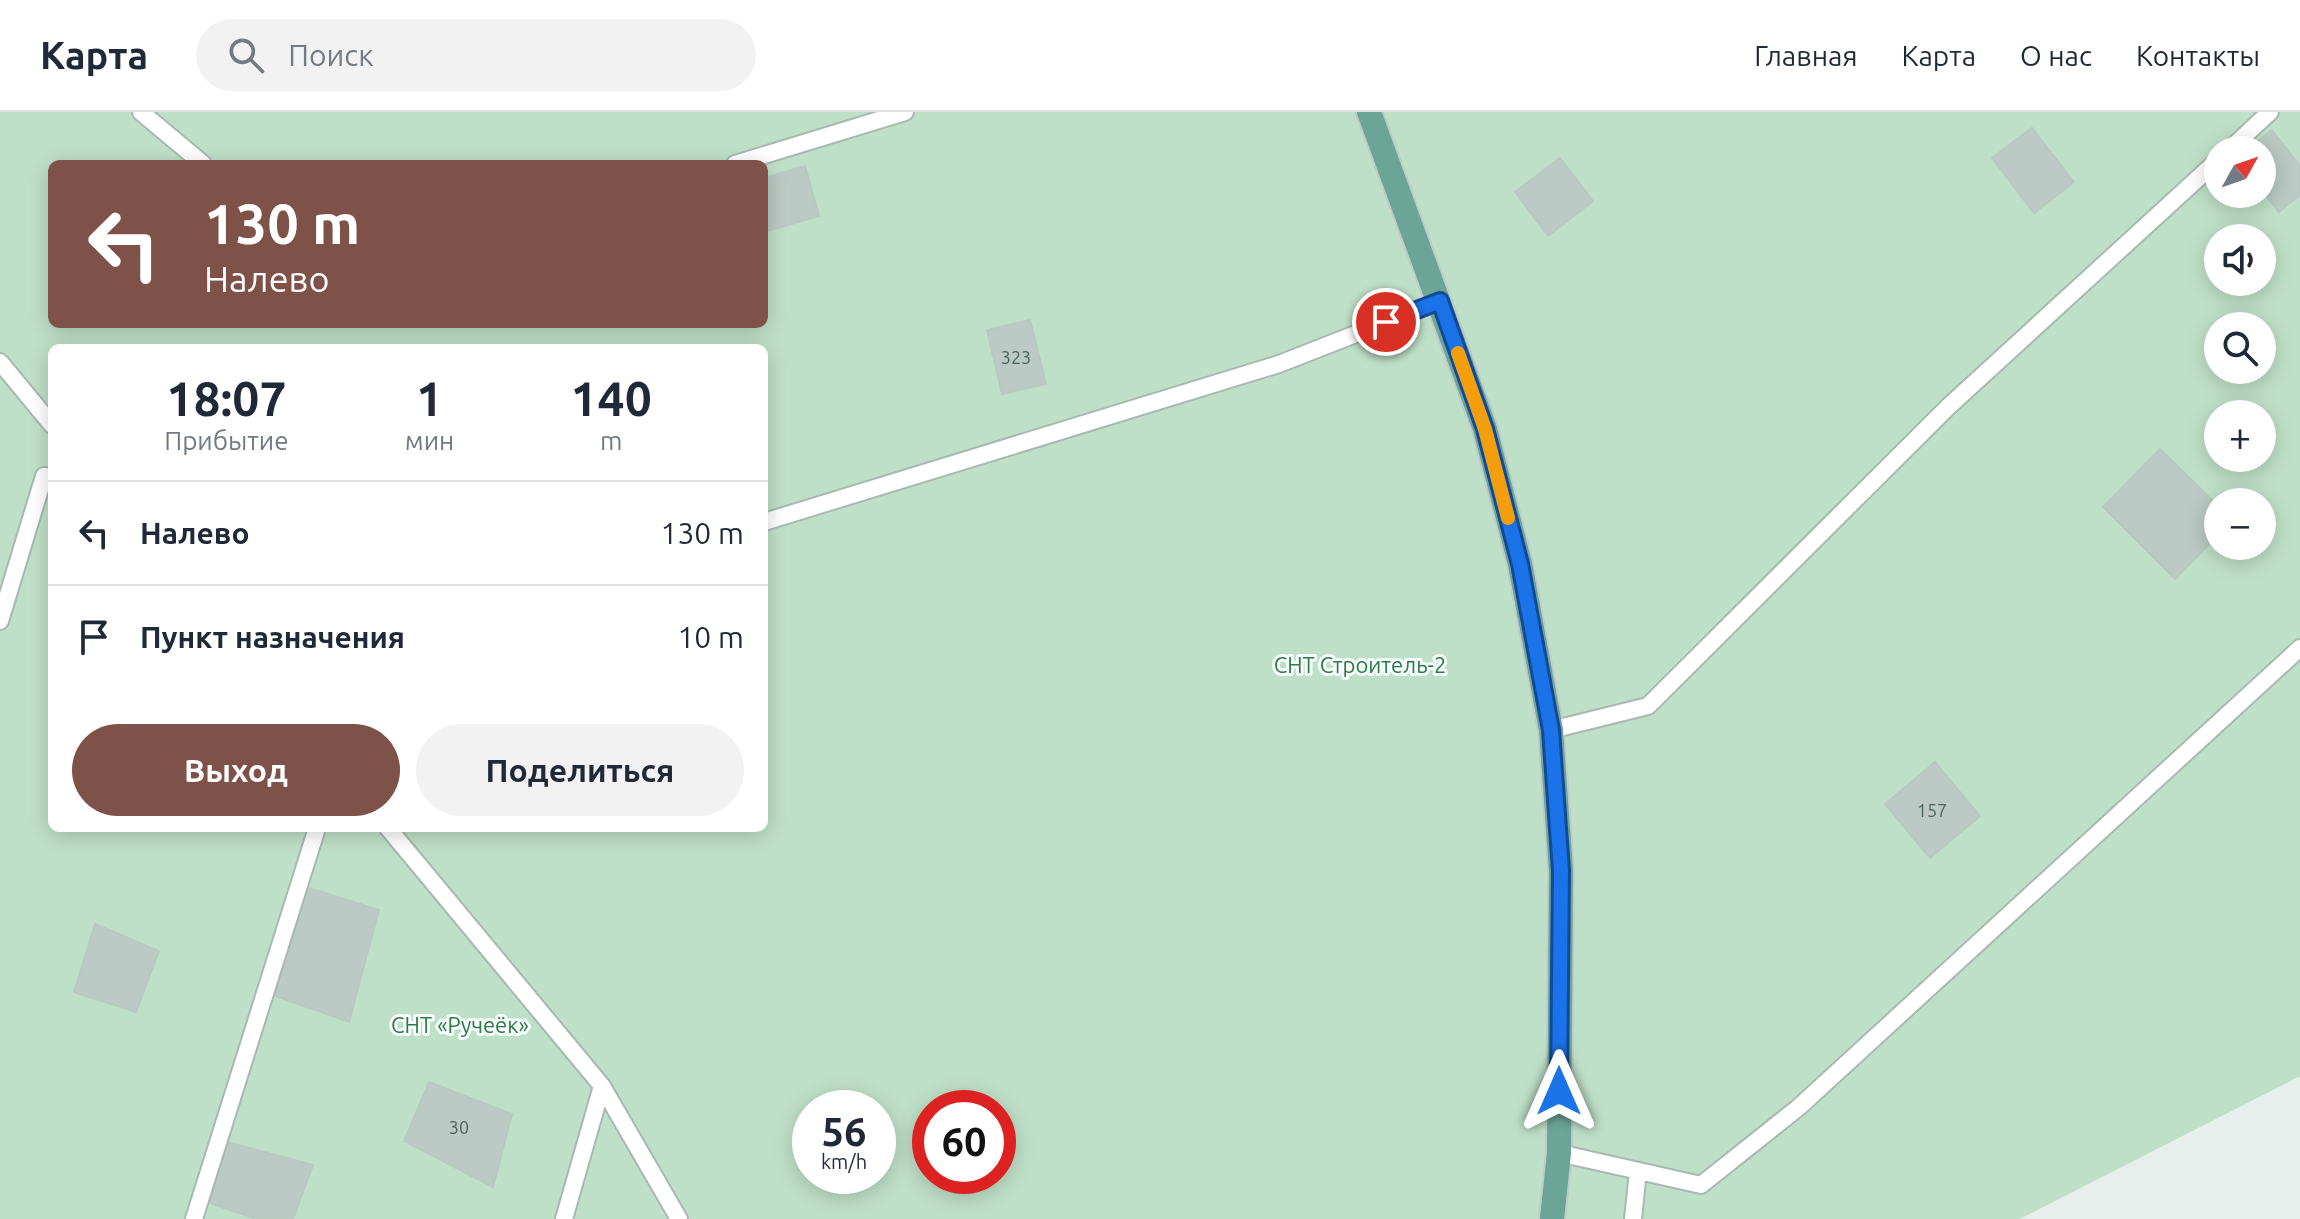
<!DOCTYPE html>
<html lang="ru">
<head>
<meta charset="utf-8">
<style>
  :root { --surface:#fff; --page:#f2f2f3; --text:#1f2937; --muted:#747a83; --line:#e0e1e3; --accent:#7f5249 }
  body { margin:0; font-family:Ubuntu,sans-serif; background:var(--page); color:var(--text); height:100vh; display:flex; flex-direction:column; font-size:30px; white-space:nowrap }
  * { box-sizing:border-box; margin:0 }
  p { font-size:26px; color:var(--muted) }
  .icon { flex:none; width:44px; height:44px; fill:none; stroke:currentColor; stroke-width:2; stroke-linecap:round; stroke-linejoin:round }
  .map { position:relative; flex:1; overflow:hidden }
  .panel { position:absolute; left:48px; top:232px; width:720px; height:488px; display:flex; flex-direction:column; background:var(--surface); border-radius:12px; box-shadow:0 4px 20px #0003 }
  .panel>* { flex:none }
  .top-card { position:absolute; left:48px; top:48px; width:720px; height:168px; border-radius:12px; box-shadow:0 4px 20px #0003; background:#7f5249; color:#fff; overflow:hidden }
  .needle { width:52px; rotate:50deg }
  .fabs { position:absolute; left:2204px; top:24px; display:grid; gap:16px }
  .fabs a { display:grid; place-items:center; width:72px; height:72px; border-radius:50%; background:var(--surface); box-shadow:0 4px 20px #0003; font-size:40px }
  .speed { position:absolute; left:792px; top:978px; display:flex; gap:16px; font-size:40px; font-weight:700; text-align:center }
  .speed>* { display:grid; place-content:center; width:104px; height:104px; border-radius:50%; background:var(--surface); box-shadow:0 4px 20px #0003; line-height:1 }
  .speed small { font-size:20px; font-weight:400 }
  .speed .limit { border:12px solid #d22; background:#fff; color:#111 }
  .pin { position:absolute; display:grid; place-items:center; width:68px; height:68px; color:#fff; margin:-34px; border:4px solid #fff; border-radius:50%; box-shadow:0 2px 8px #0007 }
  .me { position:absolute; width:88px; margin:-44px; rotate:0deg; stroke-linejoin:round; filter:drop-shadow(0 0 6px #0008) }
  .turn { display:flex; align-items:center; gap:28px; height:168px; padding:0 24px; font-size:36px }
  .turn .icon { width:104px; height:104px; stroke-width:2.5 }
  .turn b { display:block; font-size:56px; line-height:68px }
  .eta { display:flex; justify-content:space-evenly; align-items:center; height:136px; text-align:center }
  .eta b { font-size:48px; font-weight:700; line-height:56px }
  .button { display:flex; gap:16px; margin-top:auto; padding:16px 24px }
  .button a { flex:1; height:92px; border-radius:48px; background:var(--accent); color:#fff; font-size:32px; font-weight:700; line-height:92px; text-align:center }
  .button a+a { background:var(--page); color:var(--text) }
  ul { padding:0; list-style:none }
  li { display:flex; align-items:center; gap:24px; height:104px; padding:0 24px; border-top:2px solid var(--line) }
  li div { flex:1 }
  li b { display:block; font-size:30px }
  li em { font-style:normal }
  header { display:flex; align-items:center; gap:48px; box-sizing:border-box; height:112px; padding:0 40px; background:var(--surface); border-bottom:2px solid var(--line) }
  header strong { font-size:38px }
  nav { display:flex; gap:44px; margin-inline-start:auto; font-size:28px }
  .search { width:560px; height:72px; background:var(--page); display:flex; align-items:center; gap:20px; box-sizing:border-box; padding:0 28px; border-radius:44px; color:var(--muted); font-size:30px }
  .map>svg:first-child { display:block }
</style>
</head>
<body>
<header>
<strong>Карта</strong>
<div class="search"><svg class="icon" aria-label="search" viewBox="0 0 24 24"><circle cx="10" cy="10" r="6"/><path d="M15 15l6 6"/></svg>Поиск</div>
<nav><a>Главная</a><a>Карта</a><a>О нас</a><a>Контакты</a></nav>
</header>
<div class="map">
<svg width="2300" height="1107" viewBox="0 0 2300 1107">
  <rect width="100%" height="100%" fill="#e6efeb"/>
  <path fill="#bfe0c8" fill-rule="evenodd" d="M0 0H2300V964L2020 1107H0ZM2218 38H2262V82H2218ZM52 52H764V212H52ZM2218 126H2262V170H2218ZM2218 214H2262V258H2218ZM52 236H764V716H52ZM2218 302H2262V346H2218ZM2218 390H2262V434H2218ZM810 996H878V1064H810ZM930 996H998V1064H930Z"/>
  <path fill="#bbcac4" stroke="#b8c9c2" stroke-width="2" d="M2032 16 2074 70 2034 101 1992 46Z
    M2272 18 2300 54V83L2279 100 2262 79V38H2247Z
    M1560 46 1593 89 1548 124 1515 80Z
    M805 54 819 104 764 120V66Z
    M1030 208 1046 272 1002 282 987 218Z
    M2160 337 2218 394V423L2175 467 2103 395Z
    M1935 650 1980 704 1930 746 1885 692Z
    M302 774 379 798 349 910 270 882Z
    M95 812 159 839 136 900 74 880Z
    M429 970 512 1002 493 1075 404 1029Z
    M227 1030 313 1053 293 1107H256L210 1091Z"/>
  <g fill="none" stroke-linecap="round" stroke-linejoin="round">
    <g stroke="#a8b8b2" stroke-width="20">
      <path id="service" d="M141 0 203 52
        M2229 38 2270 0
        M735 52 905 0
        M0 250 52 313
        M764 410 1279 252 1440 189
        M0 509 44 364 52 365
        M1551 618 1648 594 1948 295 2218 48
        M388 716 602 974 679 1107
        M1559 1041 1701 1073 1799 995 2300 536
        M194 1107 317 716
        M564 1107 602 974
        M1633 1107 1638 1059"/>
    </g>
    <g stroke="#c2cac8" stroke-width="28">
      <path id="primary" d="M1369 0 1485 317 1520 452 1551 618 1561 759 1559 1041 1552 1107"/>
    </g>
    <use href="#service" stroke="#fff" stroke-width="16"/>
    <use href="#primary" stroke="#6aa596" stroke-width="24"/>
  </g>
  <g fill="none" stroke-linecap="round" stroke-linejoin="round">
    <g stroke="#114b97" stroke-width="20">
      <path id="route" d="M1386 210 1440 189 1485 317 1520 452 1551 618 1561 759 1559 979"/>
    </g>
    <use href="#route" stroke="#1a73e8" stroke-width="14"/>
    <path stroke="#f59e0b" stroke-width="14" d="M1458 241 1485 317 1508 406"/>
  </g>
  <g text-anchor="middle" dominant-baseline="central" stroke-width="6" stroke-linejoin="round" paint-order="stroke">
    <g font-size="18" fill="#4a645c">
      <text x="1016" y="245">323</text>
      <text x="1932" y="698">157</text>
      <text x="459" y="1015">30</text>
    </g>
    <g font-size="22" fill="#2d7a4b" stroke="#f7fbf9">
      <text x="1360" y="552">СНТ Строитель-2</text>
      <text x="460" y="912">СНТ «Ручеёк»</text>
    </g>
  </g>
</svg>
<div class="fabs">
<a><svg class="needle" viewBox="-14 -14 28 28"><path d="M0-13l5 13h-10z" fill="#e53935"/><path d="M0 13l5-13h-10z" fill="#747a83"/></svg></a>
<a><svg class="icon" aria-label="sound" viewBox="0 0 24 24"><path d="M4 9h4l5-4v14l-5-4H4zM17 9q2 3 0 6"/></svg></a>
<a><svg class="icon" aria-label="search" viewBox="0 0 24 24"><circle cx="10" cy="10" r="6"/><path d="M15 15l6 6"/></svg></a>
<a>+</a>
<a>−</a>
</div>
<div class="speed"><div>56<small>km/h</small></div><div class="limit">60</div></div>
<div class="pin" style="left:1386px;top:210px;background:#d93025"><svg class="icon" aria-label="arrive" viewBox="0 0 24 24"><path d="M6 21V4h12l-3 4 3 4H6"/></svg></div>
<svg class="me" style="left:1559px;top:979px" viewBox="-20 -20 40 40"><path d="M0-17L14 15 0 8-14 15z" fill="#1a73e8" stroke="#fff" stroke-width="4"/></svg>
<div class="top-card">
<div class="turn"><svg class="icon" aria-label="left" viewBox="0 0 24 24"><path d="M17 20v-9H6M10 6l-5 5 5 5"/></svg><div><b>130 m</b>Налево</div></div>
</div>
<section class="panel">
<div class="eta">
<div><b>18:07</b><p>Прибытие</p></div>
<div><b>1</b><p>мин</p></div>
<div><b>140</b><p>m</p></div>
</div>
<ul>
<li><svg class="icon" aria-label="left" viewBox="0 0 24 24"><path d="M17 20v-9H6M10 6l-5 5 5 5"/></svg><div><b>Налево</b></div><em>130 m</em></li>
<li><svg class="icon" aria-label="arrive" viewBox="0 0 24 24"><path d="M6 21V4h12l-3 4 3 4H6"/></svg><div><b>Пункт назначения</b></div><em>10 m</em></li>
</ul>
<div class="button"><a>Выход</a><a>Поделиться</a></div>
</section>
</div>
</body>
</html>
